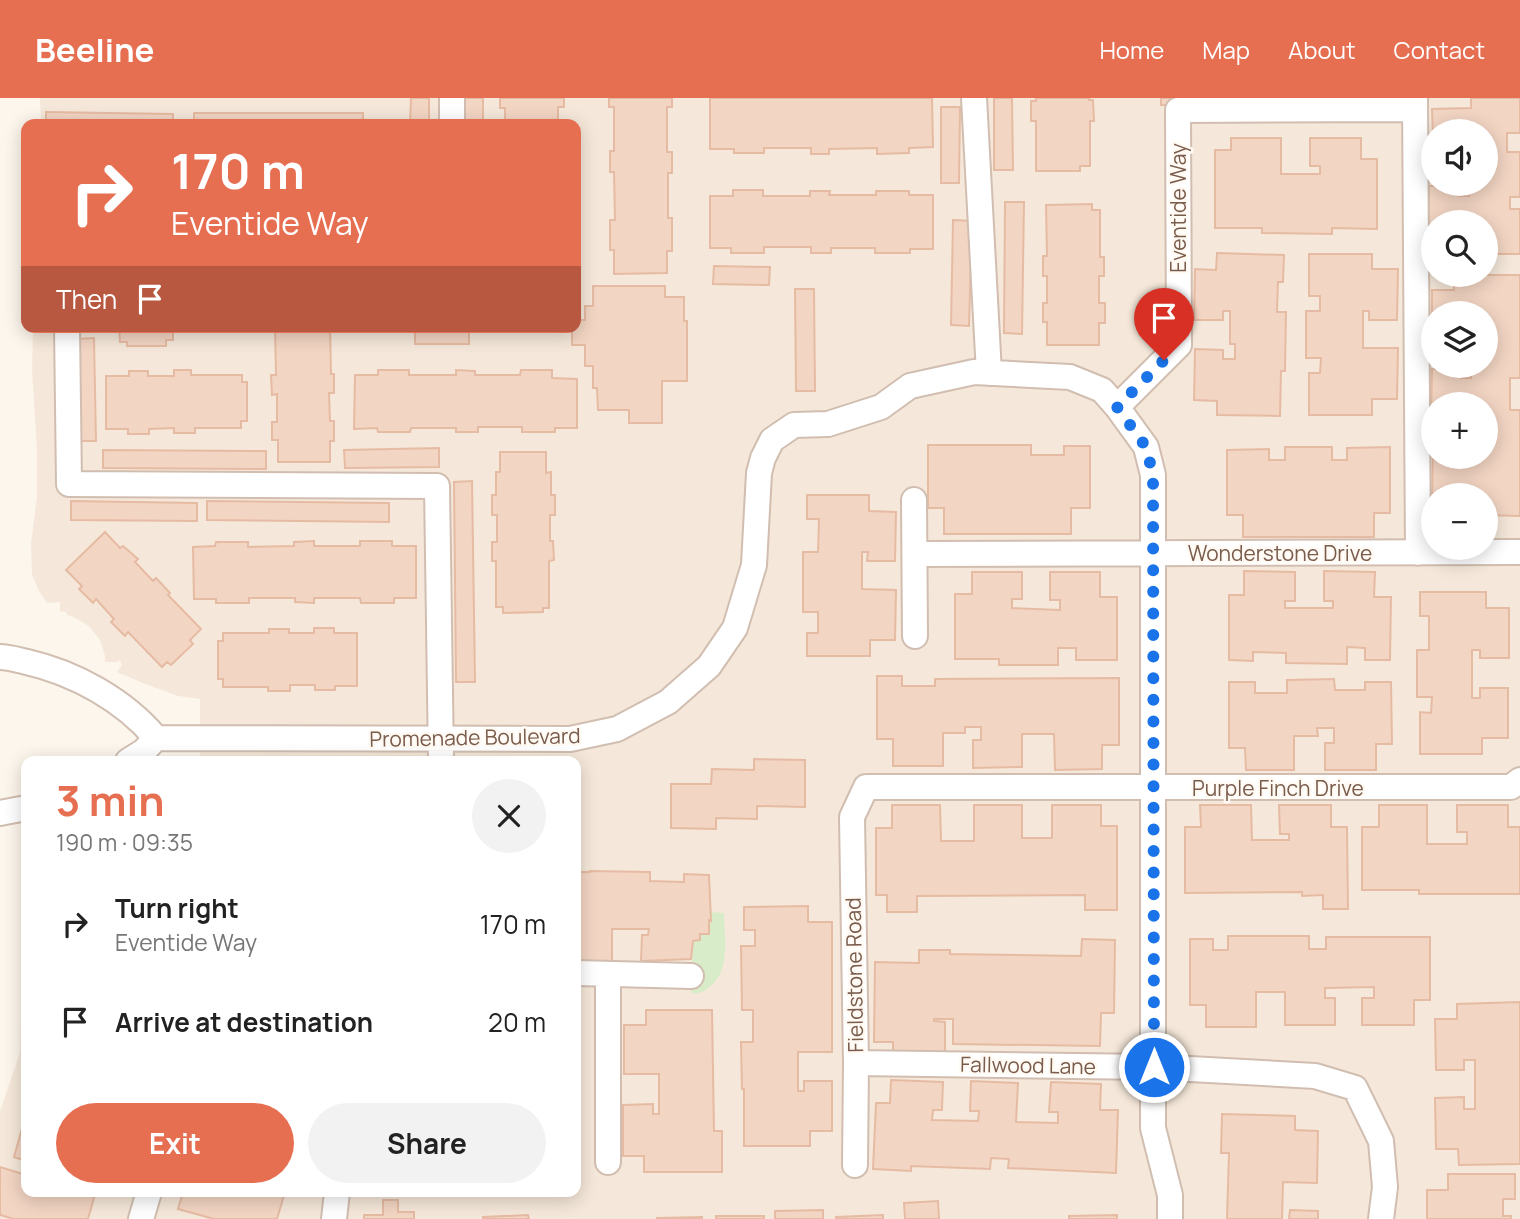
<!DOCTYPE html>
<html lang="en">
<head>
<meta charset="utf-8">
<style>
  :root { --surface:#fff; --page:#f2f2f2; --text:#222; --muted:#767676; --accent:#e76f51 }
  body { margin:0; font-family:Manrope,sans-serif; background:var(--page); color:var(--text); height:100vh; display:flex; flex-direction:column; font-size:26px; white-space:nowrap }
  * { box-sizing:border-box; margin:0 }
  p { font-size:23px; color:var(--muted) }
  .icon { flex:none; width:38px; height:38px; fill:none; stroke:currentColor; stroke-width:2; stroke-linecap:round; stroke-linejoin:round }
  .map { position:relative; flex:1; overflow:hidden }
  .sheet { position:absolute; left:21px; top:658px; width:560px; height:441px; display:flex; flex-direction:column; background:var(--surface); border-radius:14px; box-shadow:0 4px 18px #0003 }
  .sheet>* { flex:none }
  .guide { position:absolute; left:21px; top:21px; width:560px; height:214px; border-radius:14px; box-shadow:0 4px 18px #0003; background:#e76f51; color:#fff; overflow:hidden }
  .fabs { position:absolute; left:1421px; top:21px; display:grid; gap:14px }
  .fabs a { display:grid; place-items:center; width:77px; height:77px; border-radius:50%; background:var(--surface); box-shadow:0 4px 18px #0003; font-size:35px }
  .pin { position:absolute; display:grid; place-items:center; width:60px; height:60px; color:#fff; margin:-72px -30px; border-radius:50% 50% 50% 0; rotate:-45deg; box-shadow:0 0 7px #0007 }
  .pin .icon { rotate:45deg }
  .me { position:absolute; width:77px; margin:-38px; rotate:0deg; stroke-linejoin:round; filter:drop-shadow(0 0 5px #0008) }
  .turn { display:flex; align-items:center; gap:24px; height:147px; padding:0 35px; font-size:32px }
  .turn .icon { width:91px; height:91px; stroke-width:2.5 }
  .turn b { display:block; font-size:49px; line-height:60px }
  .then { display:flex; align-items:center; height:66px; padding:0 35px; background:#0003; gap:14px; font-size:26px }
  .round { display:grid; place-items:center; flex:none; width:74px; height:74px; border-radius:37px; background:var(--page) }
  .summary { display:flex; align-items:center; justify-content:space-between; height:119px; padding:0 35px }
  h1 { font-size:42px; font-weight:700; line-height:52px; color:var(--accent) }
  .cta { display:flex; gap:14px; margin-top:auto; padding:14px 35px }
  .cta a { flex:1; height:80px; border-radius:42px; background:var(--accent); color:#fff; font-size:28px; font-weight:700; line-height:80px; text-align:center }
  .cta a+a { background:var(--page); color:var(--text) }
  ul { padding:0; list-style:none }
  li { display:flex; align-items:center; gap:21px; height:98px; padding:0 35px }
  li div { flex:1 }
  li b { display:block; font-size:26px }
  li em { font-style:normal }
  header { display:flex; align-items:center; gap:42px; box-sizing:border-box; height:98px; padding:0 35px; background:var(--accent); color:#fff }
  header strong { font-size:33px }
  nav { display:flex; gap:38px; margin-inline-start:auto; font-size:24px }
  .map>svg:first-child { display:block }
</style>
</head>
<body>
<header>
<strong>Beeline</strong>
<nav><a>Home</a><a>Map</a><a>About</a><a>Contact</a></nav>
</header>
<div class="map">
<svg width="1520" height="1121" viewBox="0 0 1520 1121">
  <rect width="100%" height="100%" fill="#fdf6ec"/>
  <path fill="#f5e8da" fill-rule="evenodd" d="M40 0H1520V1121H0V1013L20 955 21 918 26 900V867V1094H576V663H200V601L178 598 143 585 117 574 122 567 120 562 117 564H105V558L100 542 89 528 73 519 67 517 66 514 60 513V504L47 505 39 493 32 477 31 446 37 398V353L32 272 33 229H576V26H41ZM1433 33H1486V86H1433ZM1433 124H1486V177H1433ZM1433 215H1486V268H1433ZM1433 306H1486V359H1433ZM1433 397H1486V450H1433Z"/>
  <path fill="#d8ecc9" d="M711 814 724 815C724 839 731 870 711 888 705 894 700 896 691 895L693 843 700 842V836L709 822H711Z"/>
  <path fill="#f3d5c3" stroke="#e6bba3" stroke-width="2" d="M411 0H429V26H410Z
    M464 0H483V26H464Z
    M500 0H564V9H558V26H505V10H500Z
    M609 0H672V9H667V54H672V75H668V120H672V153H667V175L614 176V152H610V122H615L614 74H610V53H614V9H609Z
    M710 0H932L933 49 909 50V55L877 56V50L829 51V56H811V50H764V55H734V51H710Z
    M994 0H1012L1013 72H994Z
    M1036 0H1089V2H1093L1094 23H1090V68H1080V73H1036V23H1031V3H1036Z
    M1161 0H1212V6L1161 7Z
    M1471 0H1520V35H1507V54H1520V99H1510V111H1520V156H1486V124H1433V139H1428L1429 88H1458V98H1469V86H1486V33H1433V41L1432 11 1471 10Z
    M941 9H960L959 85H941Z
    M46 14 173 16V26H46Z
    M194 15H363V26H194Z
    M1231 40H1281V76H1320V68H1310V40H1361V61H1377V131L1332 130V136L1262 135V130H1215V52H1231Z
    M733 92H763V98H810V93H830L829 97H876V93H909V97H933V151H910V155H875V150H831V155H811V149H764V155H731V150H710V98H733Z
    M1005 104H1024L1022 236 1004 235Z
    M1092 106V112H1100V159H1104V178H1099V205H1105V225H1099V247H1047V224H1043V205H1047V178H1043V158H1047L1046 107Z
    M953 122 972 123 969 228 951 227Z
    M1217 155 1284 157 1283 184H1278L1277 214H1286L1285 273H1281L1280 318 1217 317V303L1194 302 1195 251 1223 252V261H1235V246H1230V213H1223V222H1194L1195 171 1216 172Z
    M1309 156H1372V171H1398L1397 222H1369V213H1363V250H1398L1397 301H1372V317H1309V275H1320L1321 260H1306V213H1320V198H1309Z
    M714 168 770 169 769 187 713 186Z
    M1454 177H1520V280H1510V312H1520V418L1486 417V397H1433L1432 402 1433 351V359H1461L1462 361 1471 359H1486V306H1433V321H1431L1432 271H1462L1461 280H1471V268H1486V215H1433V242H1432V192H1454Z
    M593 188H665V199H684V223H687V283H662V325H629V312H598L597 290H593V268H585V247H572V229H576V222H585V208H593Z
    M795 191H814L815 293H796Z
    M119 229H173V242H166V248H127V244H120Z
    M283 229 330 230 331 276H334V295H329L330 323H334V343H330V364H278V342H272V324H277V296L272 297 271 277H276L275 230Z
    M415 229H469V246H415Z
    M94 240 96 343H77L76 241Z
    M174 272H191V277H242V284H247V323H241V330H195V335H174V330L149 331V336H128V331H106V278H129V273H148V278H174Z
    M378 272H409V277H456V272L475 273V277H520L521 272H552V280L577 281V330H555V334H522V329H478V334H456V330H411L410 334H378L377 330 354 331 355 277H378Z
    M928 347H1031V357H1064V348H1090V410H1071V436H944V410H928Z
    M1285 349H1332V362H1347V350L1390 349V415H1374V439H1243V417H1227V352L1269 351V362H1285Z
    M439 350V369L345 370 344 352Z
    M103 352 266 353V371L103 370Z
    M500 354H546V375L551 374V397H555V417H550V443H553L554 462 549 463V510H543V514L503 515V509H496V463H492V444H497V417H492V397H496V374H500Z
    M472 383 475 584H456L454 384Z
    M807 397H869V413L896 414 895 463H867L868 454H862V491L896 492 895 542H870V558H807V535H818V514H803V454H818L819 421H807Z
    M71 403 197 405V423L71 422Z
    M207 403 389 405V424L207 422Z
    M105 434 120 450 123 448 138 461 135 464 153 483 156 480 170 495 168 497 201 531 190 542 193 546 171 567 167 564 162 569 128 534 125 538 111 524 114 521 96 501 93 505 79 491 82 488 66 472Z
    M314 443V448H360V443H392V448H416V500H394V505H361L360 500H314V505L295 504V500H249V505H216V501H194L193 449 215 448 216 444H248V449L294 448V444Z
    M1244 473 1295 474V503H1285V510H1333V503H1324V473L1375 474 1374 499H1391L1390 562H1365V550L1347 549V566L1286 565V555L1253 554V563L1229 562V497H1244Z
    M972 474H1022V501H1012V510L1060 512V502H1050V474H1100V499H1117V562H1076V550H1058V567H999V561H955V496H972Z
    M1420 494H1486V510H1509V560H1480V552H1472V600H1480V590H1508V640H1482V656H1420V614L1431 615 1432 599H1417V552H1429V518H1420Z
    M314 530H334V535H357V588H335V592H315V587H290V593H268V589H223V581H218V543H223V535H269V531H289V535H314Z
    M877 578H902V588H935V581L1119 580V647H1102V671L1055 672 1054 636H1022V669L973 670V642H981V629H965V635H943V668H893V641H877Z
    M1334 581 1335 592H1365V584H1391L1392 646H1376V672H1325V645H1334V630H1317L1318 638H1294V672H1246L1245 650H1229V584H1255V595H1287V582Z
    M754 661 805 662V709L757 708V721L716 720V731L671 730V686H711L712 671 754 672Z
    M892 707H940L941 743H974V707H1022V740H1052V707H1101V728H1117V812H1085V797L917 798V814H887V797H876V730H892Z
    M1200 707H1251L1252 742H1289V736H1280L1279 707H1331V729H1347L1348 811H1323V797L1302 798V794L1185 795V729H1201Z
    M1379 707H1427V746H1467V734H1457V707H1508V729H1520V796H1419V792H1362V729H1379Z
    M590 773 650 774V783L684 784V776L709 777 711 823 709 822V836H700V842L693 843 691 861 641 863 642 837H648L649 831H612V864L576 863V774H590Z
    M808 808V824H832V954H798V993H804V983H832V1033H810V1048H744V991H742L741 944H753V912H742L741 848H755V832H744V809Z
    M1228 838H1309V851H1326V839H1430V902H1414V927H1362V900H1374V889L1325 890V900H1335V927H1285V894H1256V929H1206V907H1190V841H1213V852H1228Z
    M1082 841 1115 842 1114 915H1101L1100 948 953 946V921H934V923L945 924V954L893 953V944H874L875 864 919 865V852H950V856L1081 858Z
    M1520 904V1066L1459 1067 1458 1051H1436L1435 1000 1464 999V1011H1475V962H1464V972H1436L1435 921H1457V906Z
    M646 912H712L714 1033H722V1074H644V1058H623V1007L653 1006V1016H659V976H624V927H646Z
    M891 982 943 984 942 1012H933L932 1022 978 1023 979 1013H970L971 983 1018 985 1016 1024 1058 1025V1014H1049L1051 984 1101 986 1100 1012H1118L1116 1075 1008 1070 1009 1061 991 1060 990 1071 911 1068V1073L873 1071 876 1005H890Z
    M26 1016V1063L14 1059Z
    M1222 1016 1295 1018V1032L1318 1033 1317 1085 1283 1084 1282 1121H1227L1229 1055H1221Z
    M0 1069 26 1077V1094H86L95 1096 88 1121H14L0 1117Z
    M1448 1076H1515V1101H1503V1118H1511V1121H1427V1092H1448Z
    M183 1094H285L277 1121H214L178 1111Z
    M383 1102H398V1114H414V1121H364V1117H383Z
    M938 1103 939 1121H905L904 1105Z
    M823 1112V1121H775V1113Z
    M1290 1112 1318 1113V1121H1289Z
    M528 1117 529 1121H483V1119Z
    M883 1117V1121H836V1119Z
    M1117 1117V1121H1069V1118Z
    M716 1118H764V1121H716Z
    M702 1119V1121H657V1120Z"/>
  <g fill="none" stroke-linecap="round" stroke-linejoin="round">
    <g stroke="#d1beb0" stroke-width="28">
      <path id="minor" d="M452 0V26
        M974 0 989 275
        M1415 0 1418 455
        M67 229 69 386 437 388 441 663
        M1117 309 1179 247 1178 12 1415 11
        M914 402 915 538
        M915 456 1520 454
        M0 559C9 559 18 562 27 564 75 575 124 602 156 640
        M156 640 570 641 617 631 668 604 709 568 735 530 754 467 759 375 763 360 772 342 794 327 828 326 881 309 910 288 974 274 1070 279 1102 292 1117 309 1146 349 1153 377V1030L1170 1097V1121
        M128 663 144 653 156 640
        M0 715 26 710
        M576 875 691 878
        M608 876V1064
        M856 965 1154 969 1315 978 1355 990 1381 1043 1385 1089 1381 1121
        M855 1067 856 965 852 719 866 689H1511L1520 682
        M141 1121 149 1094
        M334 1121 337 1094"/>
    </g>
    <use href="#minor" stroke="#fff" stroke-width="24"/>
  </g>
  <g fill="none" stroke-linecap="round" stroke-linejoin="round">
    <path stroke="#1a73e8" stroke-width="12" stroke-dasharray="0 21.6" d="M1154 969 1153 377 1146 349 1117 309 1164 262"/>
  </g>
  <g text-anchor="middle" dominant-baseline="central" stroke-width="5" stroke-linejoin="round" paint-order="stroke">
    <g font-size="21" fill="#7a5c4d" stroke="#fffaf3">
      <text transform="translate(1178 110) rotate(-90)">Eventide Way</text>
      <text x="1280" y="455">Wonderstone Drive</text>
      <text transform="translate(475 639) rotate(-1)">Promenade Boulevard</text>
      <text x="1278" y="690">Purple Finch Drive</text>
      <text transform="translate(854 877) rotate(-91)">Fieldstone Road</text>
      <text transform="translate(1028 967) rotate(1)">Fallwood Lane</text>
    </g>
  </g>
</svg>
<div class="fabs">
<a><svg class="icon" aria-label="sound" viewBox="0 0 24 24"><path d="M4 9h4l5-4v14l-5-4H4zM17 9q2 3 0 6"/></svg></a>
<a><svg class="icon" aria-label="search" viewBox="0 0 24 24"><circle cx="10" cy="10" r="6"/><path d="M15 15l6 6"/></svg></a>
<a><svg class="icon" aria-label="layers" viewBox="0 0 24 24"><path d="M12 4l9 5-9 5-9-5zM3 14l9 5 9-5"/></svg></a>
<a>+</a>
<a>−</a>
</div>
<div class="pin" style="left:1164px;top:262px;background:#d93025"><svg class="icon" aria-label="arrive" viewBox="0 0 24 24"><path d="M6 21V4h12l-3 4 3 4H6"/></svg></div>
<svg class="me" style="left:1154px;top:969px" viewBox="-20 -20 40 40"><circle r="17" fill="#1a73e8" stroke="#fff" stroke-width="3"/><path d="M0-11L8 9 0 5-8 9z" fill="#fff"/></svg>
<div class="guide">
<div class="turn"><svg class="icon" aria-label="right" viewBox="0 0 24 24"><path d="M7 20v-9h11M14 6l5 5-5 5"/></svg><div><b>170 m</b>Eventide Way</div></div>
<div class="then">Then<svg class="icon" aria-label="arrive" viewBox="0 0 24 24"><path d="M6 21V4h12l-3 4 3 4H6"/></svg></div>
</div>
<section class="sheet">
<div class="summary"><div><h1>3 min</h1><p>190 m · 09:35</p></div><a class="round"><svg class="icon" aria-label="close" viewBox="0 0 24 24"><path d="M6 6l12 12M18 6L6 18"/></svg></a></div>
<ul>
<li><svg class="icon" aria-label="right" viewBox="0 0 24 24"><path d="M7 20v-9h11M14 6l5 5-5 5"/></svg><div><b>Turn right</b><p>Eventide Way</p></div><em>170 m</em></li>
<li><svg class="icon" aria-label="arrive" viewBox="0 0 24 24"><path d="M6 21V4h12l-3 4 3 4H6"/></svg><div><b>Arrive at destination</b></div><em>20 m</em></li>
</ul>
<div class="cta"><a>Exit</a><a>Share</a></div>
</section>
</div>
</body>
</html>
